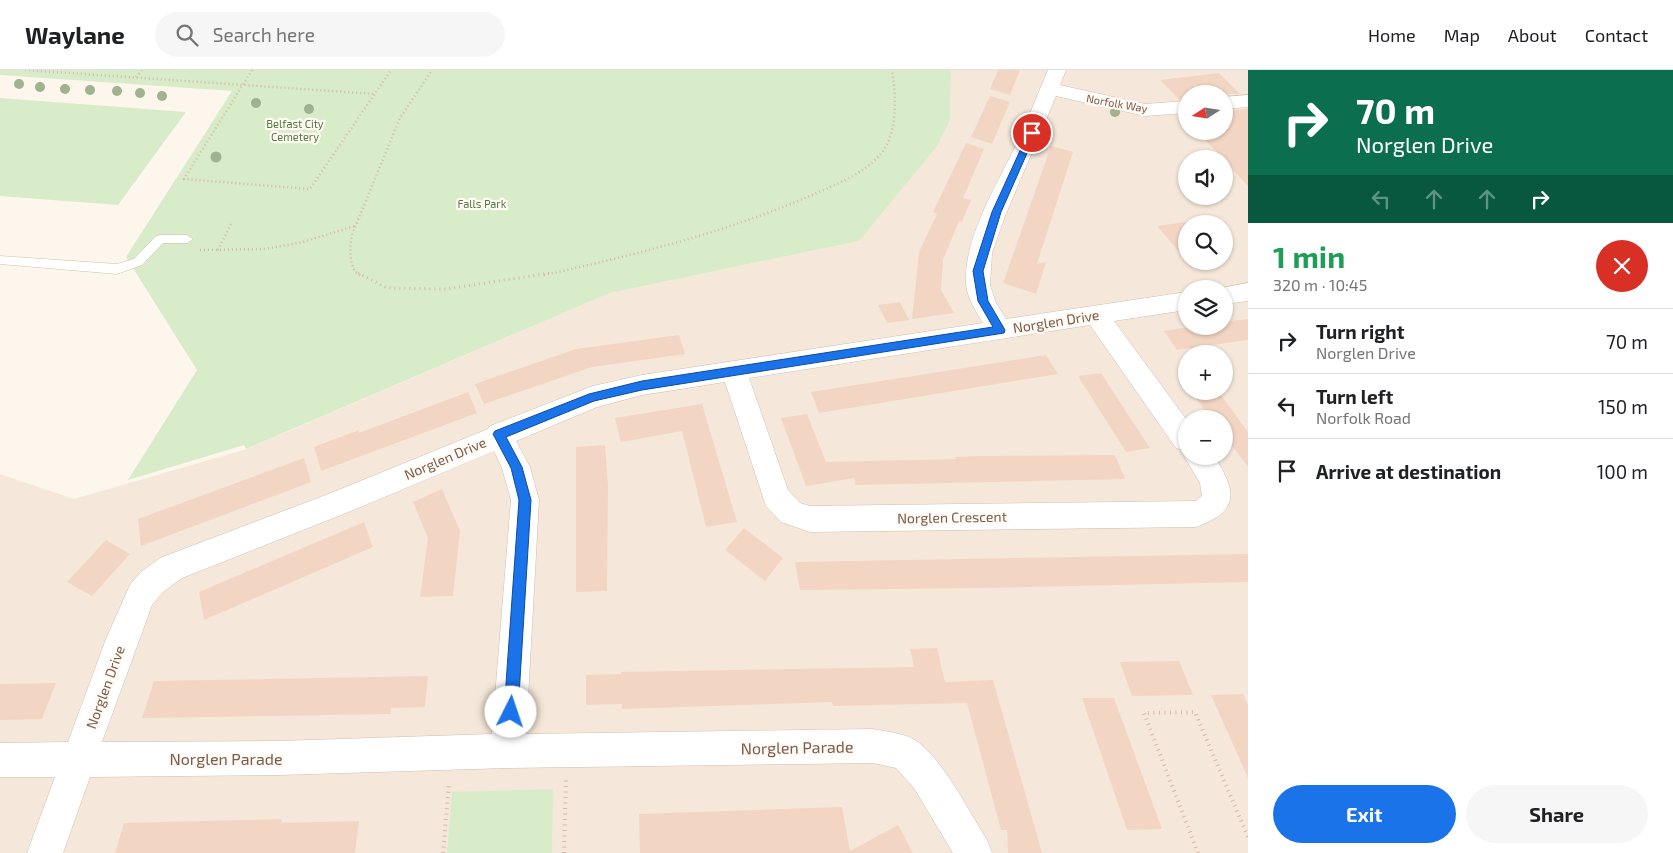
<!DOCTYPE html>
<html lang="en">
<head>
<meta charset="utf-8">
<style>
  :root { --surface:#fff; --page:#f6f6f6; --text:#202124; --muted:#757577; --line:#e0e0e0; --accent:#1a73e8 }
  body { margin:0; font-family:"Exo 2",sans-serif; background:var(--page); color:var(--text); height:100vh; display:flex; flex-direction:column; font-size:19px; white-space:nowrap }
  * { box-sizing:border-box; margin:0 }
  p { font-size:16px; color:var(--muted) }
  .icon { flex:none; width:28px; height:28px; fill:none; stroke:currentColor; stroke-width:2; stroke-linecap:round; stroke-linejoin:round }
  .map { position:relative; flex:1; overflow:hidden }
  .details { display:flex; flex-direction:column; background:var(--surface); width:425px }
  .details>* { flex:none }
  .guide { background:#0b6e4f; color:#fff; overflow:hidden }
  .needle { width:32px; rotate:258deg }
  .buttons { position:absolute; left:1178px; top:15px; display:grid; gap:10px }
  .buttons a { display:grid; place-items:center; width:55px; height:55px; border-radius:50%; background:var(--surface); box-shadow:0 1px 4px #0004; font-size:25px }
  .pin { position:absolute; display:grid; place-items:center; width:42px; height:42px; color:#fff; margin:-21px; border:2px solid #fff; border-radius:50%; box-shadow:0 1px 5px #0007 }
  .me { position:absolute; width:55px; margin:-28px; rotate:4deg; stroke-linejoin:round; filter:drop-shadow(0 0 4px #0008) }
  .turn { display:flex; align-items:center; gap:18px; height:105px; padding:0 25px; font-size:22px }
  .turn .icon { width:65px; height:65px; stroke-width:2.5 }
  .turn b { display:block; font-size:35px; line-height:42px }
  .lanes { display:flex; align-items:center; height:48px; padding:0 25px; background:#0003; justify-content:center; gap:25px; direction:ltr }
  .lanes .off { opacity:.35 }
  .round { display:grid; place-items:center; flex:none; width:52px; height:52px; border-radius:26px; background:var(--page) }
  .head { display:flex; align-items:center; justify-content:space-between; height:85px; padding:0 25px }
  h1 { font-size:30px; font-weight:700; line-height:38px; color:#1e9e55 }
  .cta { display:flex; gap:10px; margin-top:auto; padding:10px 25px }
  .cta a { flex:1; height:58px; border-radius:30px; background:var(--accent); color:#fff; font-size:20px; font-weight:700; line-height:58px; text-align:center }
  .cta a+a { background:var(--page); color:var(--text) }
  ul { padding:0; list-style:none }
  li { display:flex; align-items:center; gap:15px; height:65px; padding:0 25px; border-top:1px solid var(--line) }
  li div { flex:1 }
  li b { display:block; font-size:19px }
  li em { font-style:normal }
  header { display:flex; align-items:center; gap:30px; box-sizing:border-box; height:70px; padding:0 25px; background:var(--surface); border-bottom:1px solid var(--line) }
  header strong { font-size:24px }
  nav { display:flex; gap:28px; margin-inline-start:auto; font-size:18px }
  .search { width:350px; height:45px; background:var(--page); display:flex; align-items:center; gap:12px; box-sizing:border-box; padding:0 18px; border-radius:28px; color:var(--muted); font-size:19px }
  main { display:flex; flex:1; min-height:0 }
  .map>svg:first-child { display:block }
</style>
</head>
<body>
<header>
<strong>Waylane</strong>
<div class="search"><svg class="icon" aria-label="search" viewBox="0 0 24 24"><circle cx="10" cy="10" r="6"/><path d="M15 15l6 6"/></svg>Search here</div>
<nav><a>Home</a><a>Map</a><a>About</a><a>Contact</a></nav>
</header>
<main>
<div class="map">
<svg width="1248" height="783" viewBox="0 0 1248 783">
  <rect width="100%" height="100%" fill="#fdf6ec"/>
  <path fill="#f5e8da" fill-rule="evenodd" d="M951 0H1248V783H0V404L74 429 247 379 610 223 859 171 950 50ZM1186 24H1224V61H1186ZM1186 89H1224V126H1186ZM1186 154H1224V191H1186ZM1186 219H1224V256H1186ZM1186 284H1224V321H1186ZM1186 349H1224V386H1186Z"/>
  <path fill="#d8ecc9" d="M0 0H951L950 50 937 76 859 171 610 223 246 379 244 375 128 410 197 300 126 187 232 21 0 5Z
    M0 28 186 42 118 135 0 126Z
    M553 719 552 783H447L452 722Z"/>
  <path fill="#f3d5c3" d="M998 0H1020L1010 25 990 19Z
    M1219 3 1240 24H1186V29L1180 30 1160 10Z
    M990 26 1010 32 992 74 971 67Z
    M1248 39V116L1197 61H1224V41Z
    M966 73 984 79 963 128 971 130 962 152 959 151 943 190 941 220 954 243 912 249 919 182 937 144 933 142Z
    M1051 76 1073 82 1037 194 1046 192 1036 224 1003 213Z
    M1186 152V190L1157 156Z
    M900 232 909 250 887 253 878 235Z
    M1248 249V270L1177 280 1164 261 1196 256H1224V252Z
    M679 265 685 284 592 297 484 334 475 314 576 279Z
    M1046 285 1058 304 819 343 811 322Z
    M1101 303 1123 337 1150 378 1126 382 1078 306Z
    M1191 321H1218L1248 362V397L1224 365V349H1211Z
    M468 322 477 343 321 401 314 377 359 360V363Z
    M702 334 737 452 706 457 682 361 621 372 615 348Z
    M807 344 826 392 956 389 955 387 980 386 1115 385 1125 409 855 415 854 408 806 416 781 348Z
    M605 375 608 415 607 521 576 522V377Z
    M304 388 311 412 141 476 138 449Z
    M442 419 460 461 453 526 420 527 428 468 413 432Z
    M364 452 373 477 204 550 199 522Z
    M744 458 783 488 765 511 725 480Z
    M106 470 130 484 92 526 67 512Z
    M1248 484V512L981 518 800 520 795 492Z
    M937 578 945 612 993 610 1042 783H1008L1007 760H1001L967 633 833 636 832 632 622 639V634L586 635V605L621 604V602L914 597 910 579Z
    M1179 591 1193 625 1132 626 1120 592Z
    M428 606 425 637 391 638 390 644 142 648 154 611Z
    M56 613 42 649 0 650V614Z
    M1243 624 1248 635V708L1211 625Z
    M1082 628H1114L1162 759 1127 760Z
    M842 737 850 781 898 755 913 783H640L639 744Z
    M282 749 281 753 359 751 355 783H115L124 753Z"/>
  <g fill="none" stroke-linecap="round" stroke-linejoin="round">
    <g stroke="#d1beb0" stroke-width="1">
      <path id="lane" d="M160 165H187L193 169 187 173H163L142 195 117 204 0 194V186L117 194 134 189 156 166Z"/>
    </g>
    <g stroke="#d1beb0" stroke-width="1">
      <path id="street" d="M1048 0H1066L1060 15 1145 34 1186 31V43L1145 46 1056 26 1005 146 992 183 990 215 996 233 1006 249 1186 222V240L1114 251 1186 349V381L1176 378 1090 255 749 308 788 420 800 433 810 436 1196 431 1202 426 1200 413 1184 386 1186 382V386H1214C1237 422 1240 441 1196 457L810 462 781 452 766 436 725 312 642 325 597 337 516 371 530 397 539 430 526 664 873 659C887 662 906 663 918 672 944 692 969 741 987 770L992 783H953L914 718 896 698 873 693 508 698 279 705 90 707 63 783H27L55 707H0V673L68 672 106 569 130 515 141 502 160 488 331 423 488 359 490 356 593 316 642 305 983 253C976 241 967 228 966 214 963 168 999 111 1018 71 1029 47 1038 23 1048 0ZM494 381 502 398 511 430 492 664 279 671 102 672 152 535 163 522 182 508 351 441Z
        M1248 25V37L1224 39V27Z
        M1248 213V231L1224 234V219H1216Z"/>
    </g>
    <path stroke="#d9b8a5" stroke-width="2.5" stroke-dasharray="1 3" stroke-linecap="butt" d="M25 0 375 24
      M252 0 184 109 310 119 391 0
      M136 7 142 0
      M200 180 264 179 299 173 355 156
      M218 180 232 152
      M360 205 355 202C349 189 349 176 353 162L400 48 432 0
      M544 205C635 185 727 162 812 125 835 115 861 105 878 87 899 65 896 27 892 0"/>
    <path stroke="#d9b8a5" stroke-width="3" stroke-dasharray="1 4" stroke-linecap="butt" d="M358 203 387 218 447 219 550 203"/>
    <path stroke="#d9b8a5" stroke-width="4" stroke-dasharray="1 4.5" stroke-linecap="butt" d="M443 783 449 713
      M564 783 566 709
      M1198 783 1144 643 1195 642 1248 767"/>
    <use href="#lane" fill="#fff" fill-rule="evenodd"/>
    <use href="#street" fill="#fff" fill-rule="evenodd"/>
  </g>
  <g fill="#a0b28e">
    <circle cx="19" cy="14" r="5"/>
    <circle cx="40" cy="17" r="5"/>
    <circle cx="65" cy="19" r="5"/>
    <circle cx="90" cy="20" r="5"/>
    <circle cx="117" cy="21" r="5"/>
    <circle cx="140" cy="23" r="5"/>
    <circle cx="162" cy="26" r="5"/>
    <circle cx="256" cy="33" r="5"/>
    <circle cx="309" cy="39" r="5"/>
    <circle cx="1115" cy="42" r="5"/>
    <circle cx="216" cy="87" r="5.5"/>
  </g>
  <path fill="#1a73e8" stroke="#114b97" d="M1029 61 1036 63 1001 142 983 201 988 231 1005 260 1004 263 642 320 594 331 506 367 522 397 531 430 518 642 516 647 511 649 506 647 504 642 519 430 511 398 493 364 495 361 589 324 642 311 993 257 978 231 973 201 992 142Z"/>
  <g text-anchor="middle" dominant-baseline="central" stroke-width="4.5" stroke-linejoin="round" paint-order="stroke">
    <g font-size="11" fill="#7a5c4d" stroke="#fffaf3">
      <text transform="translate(1117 33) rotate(10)">Norfolk Way</text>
    </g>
    <g font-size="11" fill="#537a41" stroke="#fffaf3">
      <text x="295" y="53">Belfast City<tspan x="295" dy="13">Cemetery</tspan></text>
      <text x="482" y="133">Falls Park</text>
    </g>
    <g font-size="14" fill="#7a5c4d" stroke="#fffaf3">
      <text transform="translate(1056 251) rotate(-9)">Norglen Drive</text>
      <text transform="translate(445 388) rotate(-23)">Norglen Drive</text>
      <text transform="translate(952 447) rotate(-1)">Norglen Crescent</text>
      <text transform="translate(105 617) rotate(-70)">Norglen Drive</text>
    </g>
    <g font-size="16" fill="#7a5c4d" stroke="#fffaf3">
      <text transform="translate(797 677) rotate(-1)">Norglen Parade</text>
      <text x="226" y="688">Norglen Parade</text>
    </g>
  </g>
</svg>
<div class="buttons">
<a><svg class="needle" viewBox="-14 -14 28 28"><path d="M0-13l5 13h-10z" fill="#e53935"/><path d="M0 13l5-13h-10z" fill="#757577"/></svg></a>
<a><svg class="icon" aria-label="sound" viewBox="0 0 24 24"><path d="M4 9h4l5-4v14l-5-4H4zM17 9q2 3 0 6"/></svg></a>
<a><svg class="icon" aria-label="search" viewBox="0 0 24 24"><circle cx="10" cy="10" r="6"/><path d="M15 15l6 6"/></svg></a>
<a><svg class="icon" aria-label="layers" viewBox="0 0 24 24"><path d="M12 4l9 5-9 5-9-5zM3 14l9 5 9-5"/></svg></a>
<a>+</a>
<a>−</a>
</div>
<div class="pin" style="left:1032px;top:63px;background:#d93025"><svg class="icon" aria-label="arrive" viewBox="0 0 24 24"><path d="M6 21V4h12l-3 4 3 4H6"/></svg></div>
<svg class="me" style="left:511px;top:642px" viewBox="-20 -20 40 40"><circle r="19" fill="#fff"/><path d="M0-13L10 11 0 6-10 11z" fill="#1a73e8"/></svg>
</div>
<section class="details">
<div class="guide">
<div class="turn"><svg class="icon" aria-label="right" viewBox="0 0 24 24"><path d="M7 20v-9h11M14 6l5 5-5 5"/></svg><div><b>70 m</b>Norglen Drive</div></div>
<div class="lanes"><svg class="icon off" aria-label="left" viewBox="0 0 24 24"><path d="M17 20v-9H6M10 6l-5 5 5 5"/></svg><svg class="icon off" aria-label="ahead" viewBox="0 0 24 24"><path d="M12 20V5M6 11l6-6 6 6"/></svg><svg class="icon off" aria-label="ahead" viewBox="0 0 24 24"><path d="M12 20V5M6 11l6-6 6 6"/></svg><svg class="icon" aria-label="right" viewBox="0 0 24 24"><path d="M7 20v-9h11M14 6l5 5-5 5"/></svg></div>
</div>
<div class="head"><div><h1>1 min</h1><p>320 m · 10:45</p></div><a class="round" style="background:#d93025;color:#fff"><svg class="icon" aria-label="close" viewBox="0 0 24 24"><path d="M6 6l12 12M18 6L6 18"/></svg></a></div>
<ul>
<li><svg class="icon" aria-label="right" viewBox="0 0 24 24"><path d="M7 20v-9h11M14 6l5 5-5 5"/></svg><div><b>Turn right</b><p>Norglen Drive</p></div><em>70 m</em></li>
<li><svg class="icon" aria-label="left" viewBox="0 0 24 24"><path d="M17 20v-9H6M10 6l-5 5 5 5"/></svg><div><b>Turn left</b><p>Norfolk Road</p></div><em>150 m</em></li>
<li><svg class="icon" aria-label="arrive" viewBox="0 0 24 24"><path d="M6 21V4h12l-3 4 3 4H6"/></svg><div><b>Arrive at destination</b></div><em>100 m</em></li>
</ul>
<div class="cta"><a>Exit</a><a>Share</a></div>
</section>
</main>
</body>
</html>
